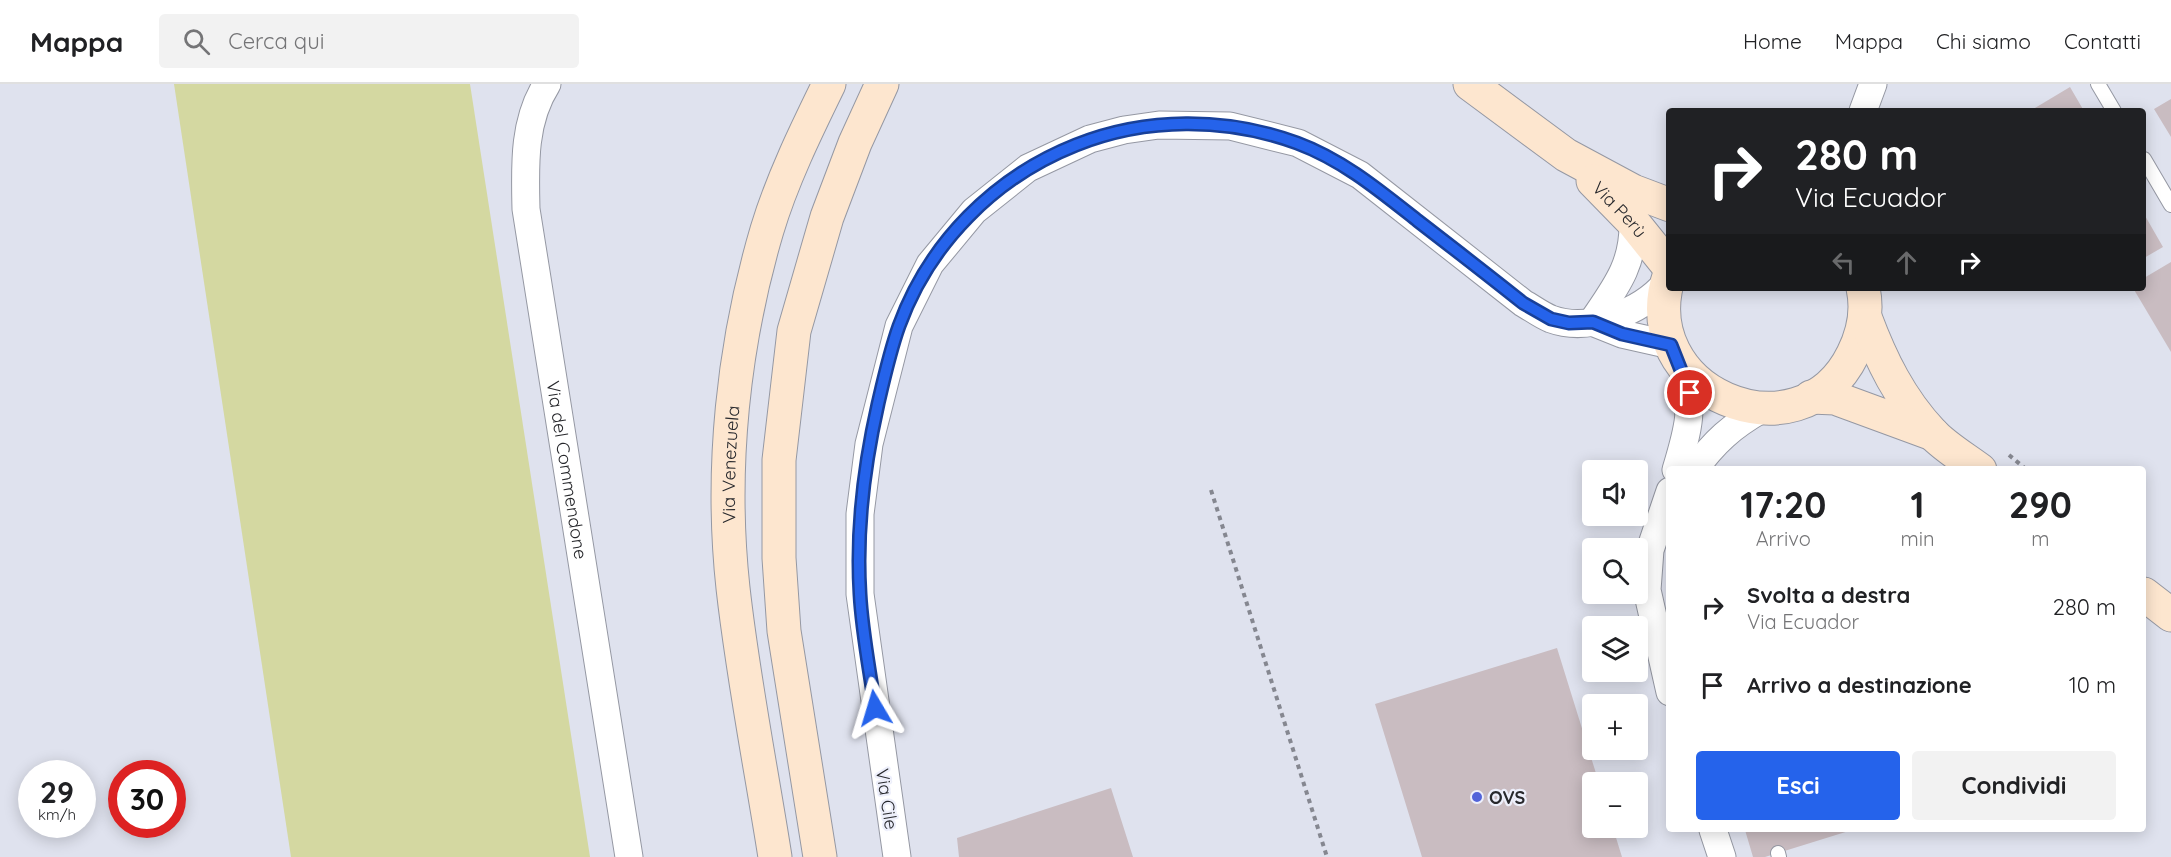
<!DOCTYPE html>
<html lang="it">
<head>
<meta charset="utf-8">
<style>
  :root { --surface:#fff; --page:#f2f2f2; --text:#202124; --muted:#757577; --line:#e0e0e0; --accent:#2563eb }
  body { margin:0; font-family:Quicksand,sans-serif; background:var(--page); color:var(--text); height:100vh; display:flex; flex-direction:column; font-size:22px; white-space:nowrap }
  * { box-sizing:border-box; margin:0 }
  p { font-size:20px; color:var(--muted) }
  .icon { flex:none; width:33px; height:33px; fill:none; stroke:currentColor; stroke-width:2; stroke-linecap:round; stroke-linejoin:round }
  .map { position:relative; flex:1; overflow:hidden }
  .details { position:absolute; left:1666px; top:382px; width:480px; height:366px; display:flex; flex-direction:column; background:var(--surface); border-radius:6px; box-shadow:0 3px 15px #0003 }
  .details>* { flex:none }
  .guide { position:absolute; left:1666px; top:24px; width:480px; height:183px; border-radius:6px; box-shadow:0 3px 15px #0003; background:#202124; color:#fff; overflow:hidden }
  .tools { position:absolute; left:1582px; top:376px; display:grid; gap:12px }
  .tools a { display:grid; place-items:center; width:66px; height:66px; border-radius:6px; background:var(--surface); box-shadow:0 3px 15px #0003; font-size:30px }
  .speed { position:absolute; left:18px; top:676px; display:flex; gap:12px; font-size:30px; font-weight:700; text-align:center }
  .speed>* { display:grid; place-content:center; width:78px; height:78px; border-radius:50%; background:var(--surface); box-shadow:0 3px 15px #0003; line-height:1 }
  .speed small { font-size:15px; font-weight:400 }
  .speed .limit { border:9px solid #d22; background:#fff; color:#111 }
  .pin { position:absolute; display:grid; place-items:center; width:51px; height:51px; color:#fff; margin:-26px; border:3px solid #fff; border-radius:50%; box-shadow:0 2px 6px #0007 }
  .me { position:absolute; width:66px; margin:-33px; rotate:353deg; stroke-linejoin:round; filter:drop-shadow(0 0 4px #0008) }
  .turn { display:flex; align-items:center; gap:21px; height:126px; padding:0 30px; font-size:27px }
  .turn .icon { width:78px; height:78px; stroke-width:2.5 }
  .turn b { display:block; font-size:42px; line-height:51px }
  .lanes { display:flex; align-items:center; height:57px; padding:0 30px; background:#0003; justify-content:center; gap:30px; direction:ltr }
  .lanes .off { opacity:.35 }
  .eta { display:flex; justify-content:space-evenly; align-items:center; height:102px; text-align:center }
  .eta b { font-size:36px; font-weight:700; line-height:42px }
  .button { display:flex; gap:12px; margin-top:auto; padding:12px 30px }
  .button a { flex:1; height:69px; border-radius:6px; background:var(--accent); color:#fff; font-size:24px; font-weight:700; line-height:69px; text-align:center }
  .button a+a { background:var(--page); color:var(--text) }
  ul { padding:0; list-style:none }
  li { display:flex; align-items:center; gap:18px; height:78px; padding:0 30px }
  li div { flex:1 }
  li b { display:block; font-size:22px }
  li em { font-style:normal }
  header { display:flex; align-items:center; gap:36px; box-sizing:border-box; height:84px; padding:0 30px; background:var(--surface); border-bottom:2px solid var(--line) }
  header strong { font-size:28px }
  nav { display:flex; gap:33px; margin-inline-start:auto; font-size:21px }
  .search { width:420px; height:54px; background:var(--page); display:flex; align-items:center; gap:15px; box-sizing:border-box; padding:0 21px; border-radius:6px; color:var(--muted); font-size:22px }
  .map>svg:first-child { display:block }
</style>
</head>
<body>
<header>
<strong>Mappa</strong>
<div class="search"><svg class="icon" aria-label="search" viewBox="0 0 24 24"><circle cx="10" cy="10" r="6"/><path d="M15 15l6 6"/></svg>Cerca qui</div>
<nav><a>Home</a><a>Mappa</a><a>Chi siamo</a><a>Contatti</a></nav>
</header>
<div class="map">
<svg width="2171" height="773" viewBox="0 0 2171 773">
  <rect width="100%" height="100%" fill="#dfe2ee"/>
  <path fill="#d4d8a1" d="M174 0H470L590 773H291Z"/>
  <path fill="#c9bcc1" d="M2070 3 2084 27H2030Z
    M2171 15V53L2154 25Z
    M2144 130 2163 163 2144 174Z
    M2171 178V268L2133 204H2144V194Z
    M1557 564 1599 699H1593V744H1613L1622 773H1422L1375 620Z
    M1111 704 1133 773H959L957 754Z
    M1745 746H1852L1765 773H1753Z"/>
  <g fill="none" stroke-linecap="round" stroke-linejoin="round">
    <g stroke="#9598a3" stroke-width="16">
      <path id="lane" d="M2098 0 2114 27
        M2144 75 2171 121
        M1778 769 1779 773"/>
    </g>
    <g stroke="#9598a3" stroke-width="29">
      <g id="street">
        <path id="s1" d="M547 0C523 37 525 82 526 125L629 773"/>
        <path d="M1863 27 1873 0"/>
        <path d="M1592 238C1615 204 1634 181 1633 138"/>
        <path d="M1592 238 1622 250 1671 261"/>
        <path d="M1676 386C1689 343 1695 323 1681 280"/>
        <path d="M1694 386C1714 358 1732 342 1762 325"/>
        <path d="M1670 407 1650 466 1647 506 1670 608"/>
        <path d="M1713 746 1722 773"/>
        <path d="M897 773 860 510V430L869 360 899 242 930 180 974 127 1028 84 1090 55 1124 46 1159 41 1230 42 1298 59 1360 91 1523 219C1532 224 1541 231 1551 235 1589 249 1641 228 1666 199"/>
      </g>
    </g>
    <g stroke="#9598a3" stroke-width="35">
      <g id="secondary">
        <path d="M1470 0 1566 71 1633 107 1670 121"/>
        <path id="s2" d="M1593 97 1633 138 1670 184"/>
        <path d="M1670 189C1629 307 1799 380 1853 270 1863 250 1868 227 1863 204"/>
        <path d="M1865 233C1881 276 1900 315 1932 349 1945 363 1964 374 1980 386"/>
        <path d="M1811 313 1835 314 1933 350"/>
        <path d="M2144 510 2171 531"/>
        <path id="s3" d="M775 773C761 684 743 594 733 504 720 385 733 261 767 146 782 96 806 47 829 0"/>
        <path d="M820 773 784 547 779 474V376L794 247 827 133 855 59 882 0"/>
      </g>
    </g>
    <path stroke="#858790" stroke-width="4" stroke-dasharray="4.5 4.5" stroke-linecap="butt" d="M2009 371 2027 386
      M1211 406 1327 773"/>
    <use href="#lane" stroke="#fff" stroke-width="14"/>
    <use href="#street" stroke="#fff" stroke-width="27"/>
    <use href="#secondary" stroke="#fde6cf" stroke-width="33"/>
  </g>
  <g fill="none" stroke-linecap="round" stroke-linejoin="round">
    <g stroke="#184099" stroke-width="15">
      <path id="route" d="M875 624C870 587 862 548 860 510 856 446 864 382 878 320 884 294 890 267 899 242 929 159 995 93 1076 61 1146 33 1226 33 1297 59 1343 76 1380 107 1418 137 1453 164 1488 191 1523 219L1551 235 1569 239 1593 238 1622 250 1671 261 1690 309"/>
    </g>
    <use href="#route" stroke="#2563eb" stroke-width="10"/>
  </g>
  <circle fill="#5263d9" stroke="#edeffb" stroke-width="2" cx="1477" cy="713" r="6"/>
  <g text-anchor="middle" dominant-baseline="central" stroke-width="4.5" stroke-linejoin="round" paint-order="stroke">
    <g font-size="18" fill="#27282c" stroke="#edeffb">
      <text stroke="none"><textPath href="#s2" startOffset="39">Via Perù</textPath></text>
      <text stroke="none"><textPath href="#s3" startOffset="396">Via Venezuela</textPath></text>
      <text stroke="none"><textPath href="#s1" startOffset="393">Via del Commendone</textPath></text>
      <text transform="translate(887 715) rotate(81)">Via Cile</text>
    </g>
    <g font-size="18" font-weight="bold" fill="#27282c" stroke="#edeffb" text-anchor="start">
      <text x="1489" y="713">OVS</text>
    </g>
  </g>
</svg>
<div class="tools">
<a><svg class="icon" aria-label="sound" viewBox="0 0 24 24"><path d="M4 9h4l5-4v14l-5-4H4zM17 9q2 3 0 6"/></svg></a>
<a><svg class="icon" aria-label="search" viewBox="0 0 24 24"><circle cx="10" cy="10" r="6"/><path d="M15 15l6 6"/></svg></a>
<a><svg class="icon" aria-label="layers" viewBox="0 0 24 24"><path d="M12 4l9 5-9 5-9-5zM3 14l9 5 9-5"/></svg></a>
<a>+</a>
<a>−</a>
</div>
<div class="speed"><div>29<small>km/h</small></div><div class="limit">30</div></div>
<div class="pin" style="left:1690px;top:309px;background:#d93025"><svg class="icon" aria-label="arrive" viewBox="0 0 24 24"><path d="M6 21V4h12l-3 4 3 4H6"/></svg></div>
<svg class="me" style="left:875px;top:624px" viewBox="-20 -20 40 40"><path d="M0-17L14 15 0 8-14 15z" fill="#2563eb" stroke="#fff" stroke-width="4"/></svg>
<div class="guide">
<div class="turn"><svg class="icon" aria-label="right" viewBox="0 0 24 24"><path d="M7 20v-9h11M14 6l5 5-5 5"/></svg><div><b>280 m</b>Via Ecuador</div></div>
<div class="lanes"><svg class="icon off" aria-label="left" viewBox="0 0 24 24"><path d="M17 20v-9H6M10 6l-5 5 5 5"/></svg><svg class="icon off" aria-label="ahead" viewBox="0 0 24 24"><path d="M12 20V5M6 11l6-6 6 6"/></svg><svg class="icon" aria-label="right" viewBox="0 0 24 24"><path d="M7 20v-9h11M14 6l5 5-5 5"/></svg></div>
</div>
<section class="details">
<div class="eta">
<div><b>17:20</b><p>Arrivo</p></div>
<div><b>1</b><p>min</p></div>
<div><b>290</b><p>m</p></div>
</div>
<ul>
<li><svg class="icon" aria-label="right" viewBox="0 0 24 24"><path d="M7 20v-9h11M14 6l5 5-5 5"/></svg><div><b>Svolta a destra</b><p>Via Ecuador</p></div><em>280 m</em></li>
<li><svg class="icon" aria-label="arrive" viewBox="0 0 24 24"><path d="M6 21V4h12l-3 4 3 4H6"/></svg><div><b>Arrivo a destinazione</b></div><em>10 m</em></li>
</ul>
<div class="button"><a>Esci</a><a>Condividi</a></div>
</section>
</div>
</body>
</html>
